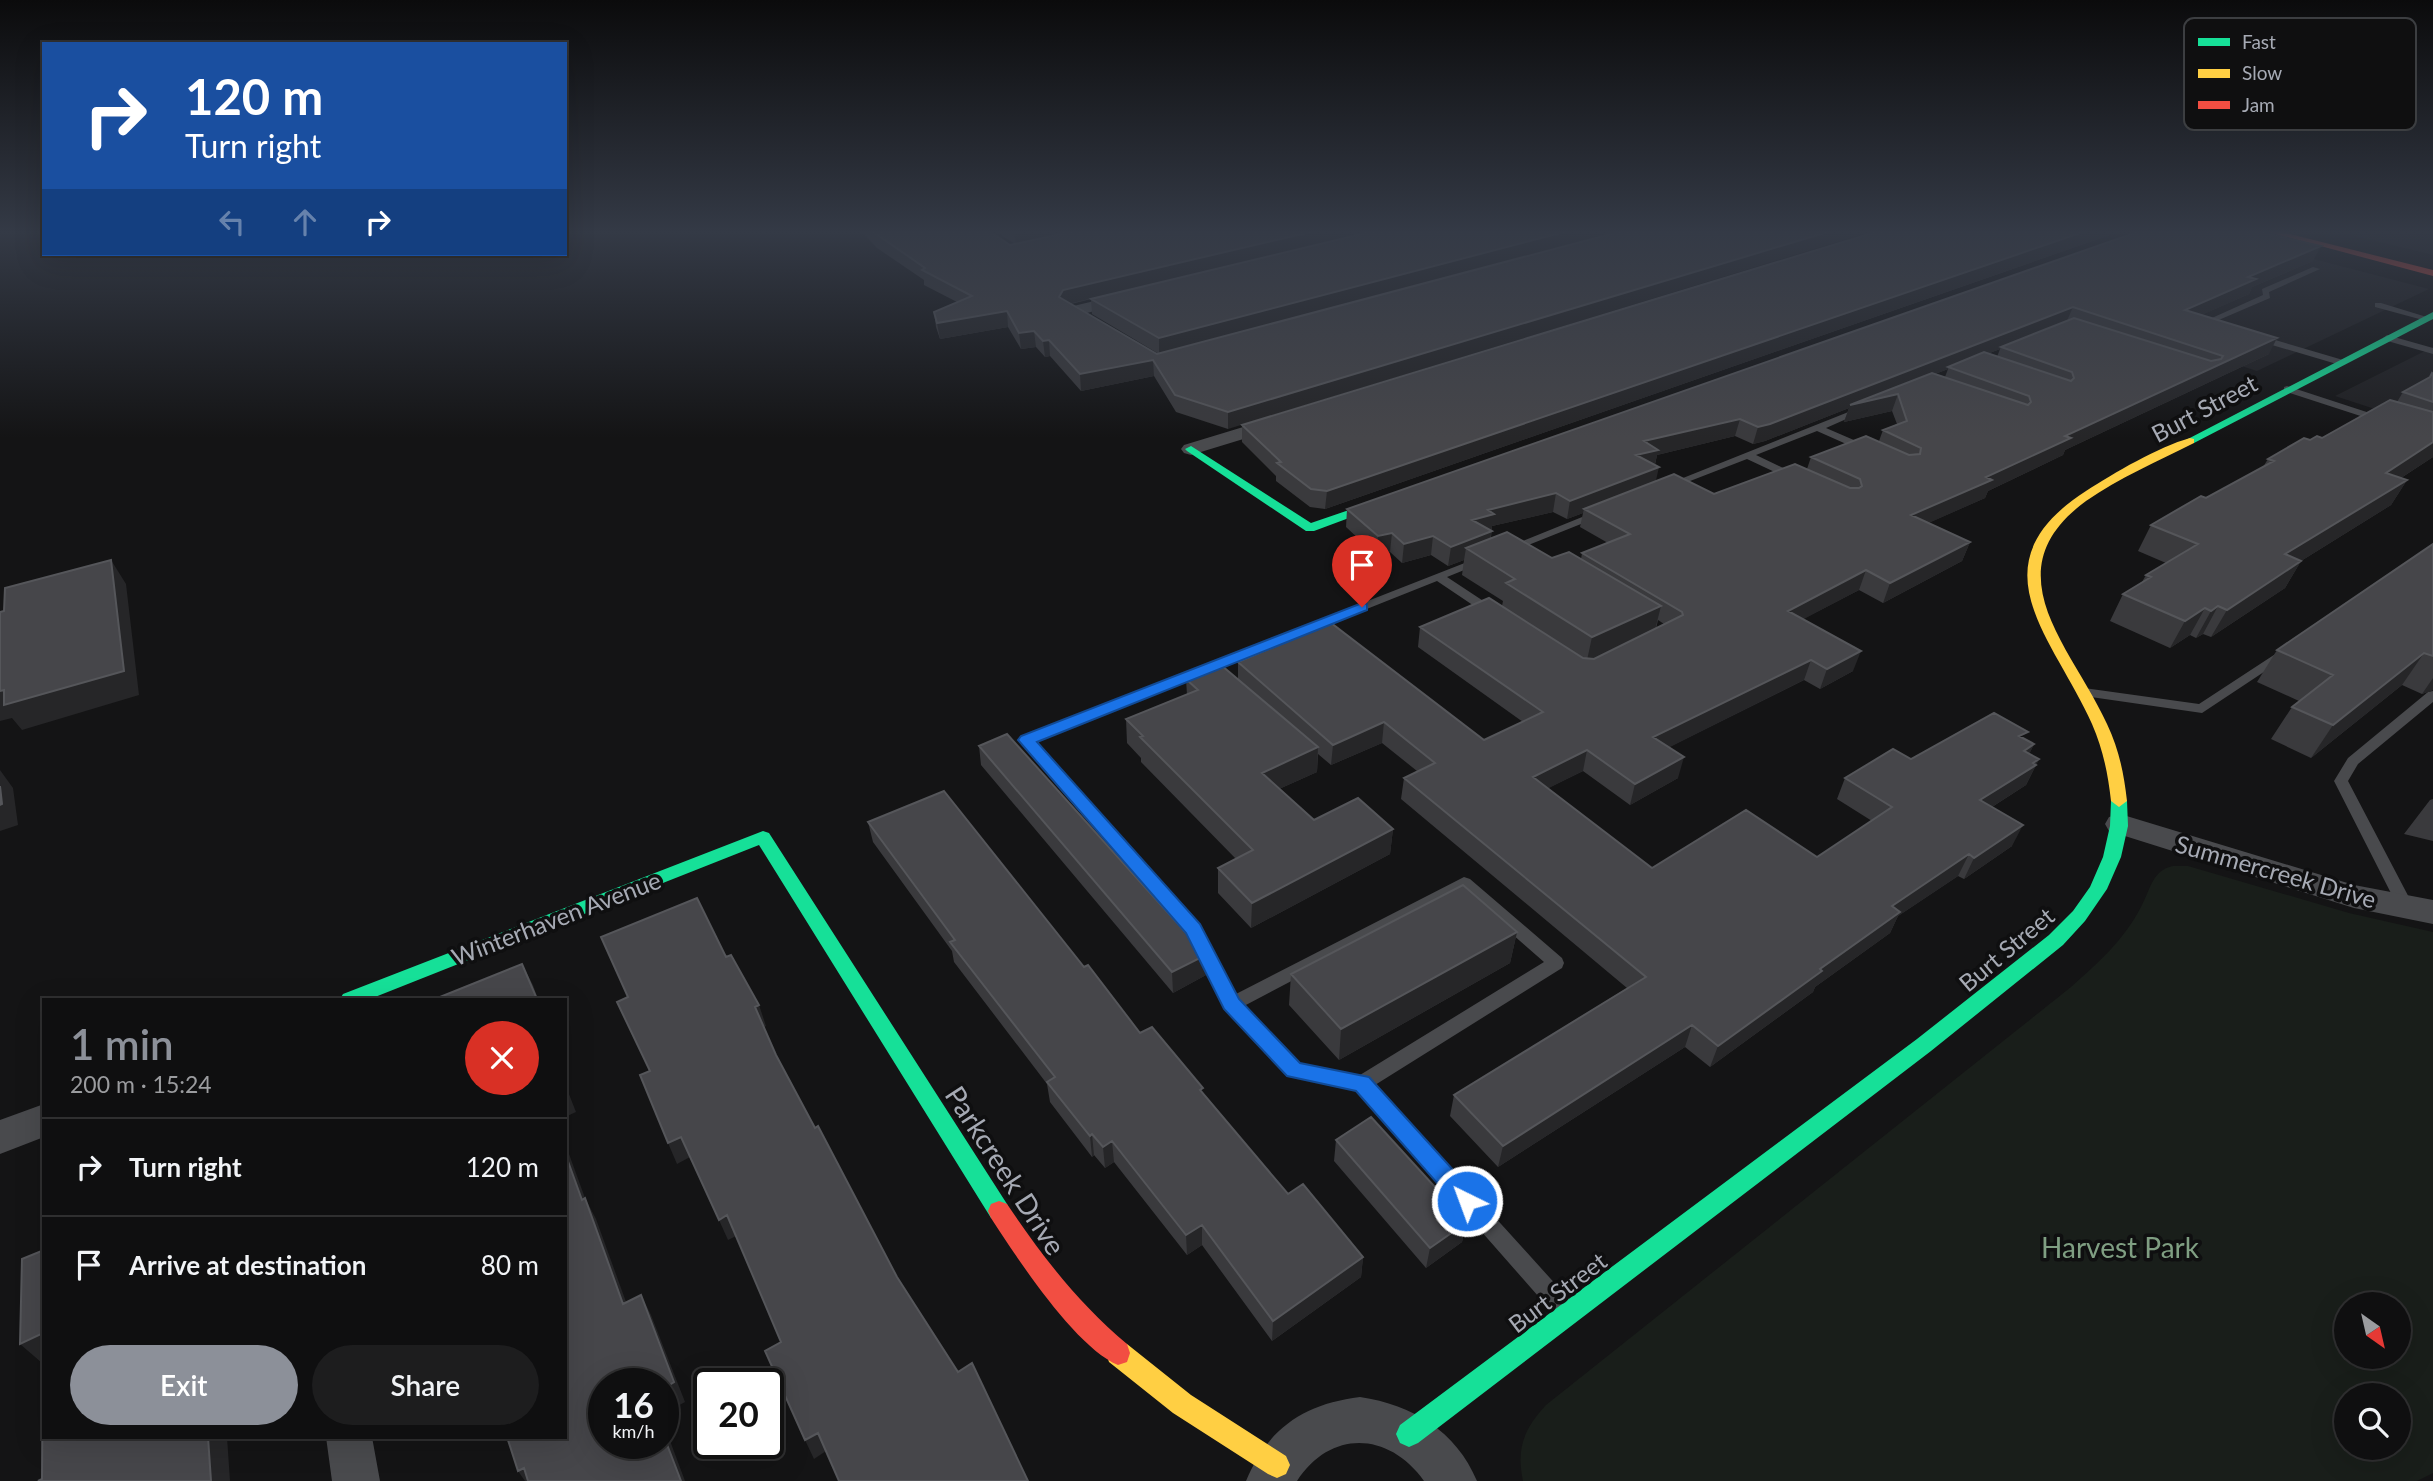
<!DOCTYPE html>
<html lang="en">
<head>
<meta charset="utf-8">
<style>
  :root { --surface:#0f0f10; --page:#1d1d1e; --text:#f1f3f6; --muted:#9b9c9f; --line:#2f2f30; --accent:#8c9099 }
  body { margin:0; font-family:Lato,sans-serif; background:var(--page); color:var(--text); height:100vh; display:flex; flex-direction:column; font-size:26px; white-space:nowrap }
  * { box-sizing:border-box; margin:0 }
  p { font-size:23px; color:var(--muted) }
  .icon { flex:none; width:38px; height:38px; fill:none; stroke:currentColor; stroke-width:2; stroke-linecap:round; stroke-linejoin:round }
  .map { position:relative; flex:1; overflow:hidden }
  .side { position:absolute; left:42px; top:998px; width:525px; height:441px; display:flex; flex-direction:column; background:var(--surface); border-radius:0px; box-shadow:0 7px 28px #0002,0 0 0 2px var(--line) }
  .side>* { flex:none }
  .top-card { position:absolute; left:42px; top:42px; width:525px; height:214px; border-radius:0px; box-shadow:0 7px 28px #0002,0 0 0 2px var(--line); background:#1a4fa0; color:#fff; overflow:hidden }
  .needle { width:46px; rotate:146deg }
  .tools { position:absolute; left:2334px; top:1292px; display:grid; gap:14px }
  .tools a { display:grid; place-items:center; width:77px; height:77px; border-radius:50%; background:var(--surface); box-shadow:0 7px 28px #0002,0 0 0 2px var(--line); font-size:35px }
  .speed { position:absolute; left:588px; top:1368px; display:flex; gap:14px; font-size:35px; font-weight:700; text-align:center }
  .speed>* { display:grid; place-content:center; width:91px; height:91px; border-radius:50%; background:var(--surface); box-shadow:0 7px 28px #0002,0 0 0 2px var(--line); line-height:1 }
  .speed small { font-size:18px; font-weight:400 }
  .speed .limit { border:4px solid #111; border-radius:10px; background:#fff; color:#111 }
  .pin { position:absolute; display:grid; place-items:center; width:60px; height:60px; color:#fff; margin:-72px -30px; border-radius:50% 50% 50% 0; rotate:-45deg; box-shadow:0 0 7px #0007 }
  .pin .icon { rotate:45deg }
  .me { position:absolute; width:77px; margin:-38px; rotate:318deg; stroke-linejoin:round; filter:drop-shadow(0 0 5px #0008) }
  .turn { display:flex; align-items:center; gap:24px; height:147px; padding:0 28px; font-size:32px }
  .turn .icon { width:91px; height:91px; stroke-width:2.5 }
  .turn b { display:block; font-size:49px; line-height:60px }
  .lanes { display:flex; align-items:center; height:66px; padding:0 28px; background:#0003; justify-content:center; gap:35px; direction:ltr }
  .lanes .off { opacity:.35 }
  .round { display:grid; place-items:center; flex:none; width:74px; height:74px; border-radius:37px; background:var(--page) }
  .head { display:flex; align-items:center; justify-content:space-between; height:119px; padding:0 28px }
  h1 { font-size:42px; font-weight:600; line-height:52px; color:var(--accent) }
  .action { display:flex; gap:14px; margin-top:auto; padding:14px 28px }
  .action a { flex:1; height:80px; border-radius:42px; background:var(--accent); color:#fff; font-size:28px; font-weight:600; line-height:80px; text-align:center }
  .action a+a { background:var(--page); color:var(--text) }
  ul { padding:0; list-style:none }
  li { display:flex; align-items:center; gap:21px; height:98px; padding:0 28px; border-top:2px solid var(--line) }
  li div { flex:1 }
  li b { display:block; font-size:26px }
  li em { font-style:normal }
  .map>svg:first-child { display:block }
</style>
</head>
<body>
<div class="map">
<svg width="2433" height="1481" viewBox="0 0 2433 1481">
  <rect width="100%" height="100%" fill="#141415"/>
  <path fill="#1f1f21" d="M2334 231H2433V255Z
    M2260 245 2429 289 2257 371 2086 316Z
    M2433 347V428L2335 396Z"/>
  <path fill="#191e1a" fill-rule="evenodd" d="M2173 866H2188L2349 913 2433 932V1473L2417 1481H1523C1516 1448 1524 1429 1546 1405L2071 987C2098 963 2124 940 2141 907 2150 891 2152 870 2173 866ZM2347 1304H2399V1356H2347ZM2347 1395H2399V1447H2347Z"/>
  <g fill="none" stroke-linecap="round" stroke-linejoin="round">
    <path fill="#494a4d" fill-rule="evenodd" d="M2313 267 2320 269 2269 292 2270 298 2214 322 2218 323V327H2212L2203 322 2263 295 2262 289Z
      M2375 303H2381L2430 318 2423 320 2375 307Z
      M2258 335 2343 360 2345 362 2340 365 2255 340 2254 338Z
      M2387 335 2433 348V354L2384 340 2383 338Z
      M2287 386 2385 418 2387 420 2379 422 2284 391V387Z
      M1861 407 1869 409 1826 428 1870 447V451H1862L1817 431 1756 455 1800 476V480H1792L1747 459 1672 488 1668 489 1663 486Z
      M1597 511 1601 512V516L1513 551H1505L1503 549Z
      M1480 557 1484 558V562L1447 577 1497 610 1499 613 1497 616H1489L1437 581 1035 741 1199 925 1236 994 1464 877 1470 879 1562 958 1564 963 1562 968 1375 1085 1569 1299 1572 1306 1569 1313 1561 1316 1553 1313 1357 1090 1288 1075 1226 1009 1187 933 1019 740 1021 737ZM1463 891 1544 962 1360 1075 1299 1063 1244 1006Z
      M2283 649 2289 653 2288 656 2202 713 2084 696 2077 692 2084 688 2199 704Z
      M2433 691V702L2358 764 2348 781 2414 907 2412 911H2400L2398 907 2334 781 2348 758 2428 692Z"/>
    <path fill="#494a4d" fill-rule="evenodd" d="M1128 293 1136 298 1134 301 1071 317 1063 312 1065 308Z
      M1279 416 1286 418 1289 422 1286 426 1191 455 1184 453 1181 449 1184 445Z
      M2120 814 2354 885 2433 900V924L2354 908 2109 831 2105 824 2109 817Z
      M44 1104V1137L0 1154V1120Z
      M1360 1397C1413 1405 1456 1431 1477 1481H1424C1389 1432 1331 1429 1297 1481H1246C1268 1428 1304 1404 1360 1397Z
      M326 1437H372L380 1481H332Z"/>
    <path fill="#16e098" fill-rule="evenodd" d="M2433 312V319L2194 443 2184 441Z
      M1191 446 1311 523 1390 496H1398L1400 499 1314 531H1306L1187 451 1185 449Z
      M2119 795 2127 801 2128 826 2121 857 2107 889 2085 921 2063 945 1931 1051 1418 1443 1409 1447 1400 1443 1396 1434 1400 1425 1917 1039 2049 935 2073 911 2090 887 2103 857 2110 826 2111 801Z
      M763 831 769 833 1007 1204 1010 1211 1007 1218 999 1221 991 1218 759 845 370 999H340L343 994Z"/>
    <path fill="#ffcf43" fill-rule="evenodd" d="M2190 438 2194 439V443C2158 461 2119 478 2086 501 1989 572 2073 648 2107 724 2119 749 2124 774 2127 801L2119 807 2111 801C2108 774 2103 749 2092 724 2054 638 1971 565 2086 491 2114 473 2158 447 2190 438Z
      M1118 1341 1127 1344 1191 1395 1286 1456 1290 1465 1286 1474 1277 1478 1268 1474 1173 1413 1109 1362 1106 1353 1109 1344Z"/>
    <path fill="#f24e42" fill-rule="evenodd" d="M2264 231H2278L2433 270V276Z
      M999 1201 1007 1204C1042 1256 1079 1304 1127 1344L1130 1353 1127 1362 1118 1365C1075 1347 1017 1258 991 1218L988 1211 991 1204Z"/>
  </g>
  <path fill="#3a3a3d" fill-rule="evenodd" d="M861 231H989L1010 245 1015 244 995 231H1374L1337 307 1228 429 1176 412 1154 376 1081 391 1050 356 1045 357 1036 347 1021 349 1008 327 940 339 936 327 934 312 957 302 924 285V280L877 248ZM1091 299 1092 314 1159 354H1157L1071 304Z
    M1879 231H2121L1325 509 1310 507 1276 481V476L1242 442V425Z
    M2140 231 2313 261 2252 287 2249 294 2201 315 2269 354 2065 450 2063 455 1988 491 1985 498 1928 523 1970 542 1962 561 1883 603 1859 590 1803 619 1853 671 1820 689 1804 680 1669 747 1678 778 1630 805 1583 771 1548 788 1652 868 1817 857 1872 821 1837 799 1845 778 1911 759 2024 739 2034 744 2029 754 2039 759 2026 785 1992 807 2012 846 1964 879 1958 876 1898 916 1890 933 1815 987 1813 992 1710 1067 1685 1047 1498 1167 1450 1116 1454 1095 1627 988 1401 799 1404 778 1417 771 1382 743 1331 765 1318 754 1317 772 1279 789 1314 820 1393 829 1390 854 1251 928 1218 893V868L1236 859 1141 762V758L1127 743 1126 719 1187 695 1186 679H1238V662L1484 740 1523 722 1418 647 1420 627 1502 606 1503 601 1462 575 1464 560 1448 566 1431 555 1402 563 1390 552 1376 555 1346 527 1347 509ZM2000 349 1997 357 1987 354ZM1948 369 1945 377 1935 374ZM1849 408 1844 422 1892 411 1897 424 1883 430 1879 441 1811 457 1807 469 1714 494 1656 481 1655 465 1657 455 1735 436 1753 444 1765 441ZM1553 512 1567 519 1583 513 1580 527 1608 543 1582 553 1581 559 1552 558 1491 538 1492 526ZM1658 620 1664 624 1656 629Z
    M2432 373 2433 374V457L2401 478 2407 480 2391 505 2301 561 2285 588 2211 637 2203 634 2196 638 2190 635 2170 648 2110 621 2123 594 2142 582 2146 575 2166 563 2138 551 2151 525 2206 498 2263 467 2268 459 2310 440 2322 438 2397 402 2403 392 2429 378Z
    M2433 544V690L2422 694 2402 685 2311 758 2271 739 2292 707 2299 701 2257 682 2277 650Z
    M979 746 1206 955V975L1173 993 981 765Z
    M2433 799V841L2404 834 2430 800Z
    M868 822 1084 967 1140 1033 1203 1094 1288 1194 1363 1257 1361 1277 1272 1341 1202 1245 1187 1255 1114 1162 1105 1168 1094 1155 1092 1157 1050 1102 1047 1084 954 962 952 951 873 842Z
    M1517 932 1510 963 1339 1060 1289 1005 1291 974Z
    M1336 1140 1467 1222 1462 1242 1426 1268 1334 1161Z"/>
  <path fill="#262628" d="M1014 231H1077L1016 244Z
    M1315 231H1374L1064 305 1059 297 1063 290Z
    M1568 231H1619L1159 354V338Z
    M1831 231H1873L1228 429V412Z
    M2086 231H2121L1325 509 1327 491Z
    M2321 246 2313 261 2252 287 2249 294 2177 326 2185 310 2248 277Z
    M2073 307 2066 323 2001 347 2000 349 1951 368 1948 367V369L1867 401 1898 394 1892 411 1844 422 1849 408 1765 441 1753 444 1758 427Z
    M1007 311 1008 327 940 339 937 323Z
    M1034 331 1036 347 1021 349 1019 333Z
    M2277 338 2269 354 2065 450 2063 455 1988 491 1985 498 1904 534 1911 515 2065 436Z
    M1049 340 1050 356 1045 357 1043 341Z
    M1153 360 1154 376 1081 391 1080 374Z
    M1740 419 1735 436 1657 455 1654 468 1636 455 1644 441Z
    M2433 442V457L2370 498 2386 473Z
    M1659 467 1655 485 1584 509 1583 513 1567 519 1570 501Z
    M2407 480 2391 505 2301 561 2285 588 2211 637 2227 610 2285 554Z
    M1556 493 1553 512 1492 526 1489 550 1466 548 1464 560 1448 566 1451 547 1472 520 1488 510Z
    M1392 533 1390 552 1376 555 1378 536Z
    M1433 536 1431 555 1402 563 1404 544Z
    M1970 542 1962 561 1883 603 1890 583Z
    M111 560 126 584 139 695 22 730 12 718 0 721V691Z
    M1866 570 1859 590 1781 631 1788 611Z
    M1661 606 1654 634 1586 665 1592 637Z
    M2218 606 2203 634 2196 638 2211 611Z
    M2205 608 2190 635 2170 648 2185 621Z
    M1861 651 1853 671 1820 689 1827 669Z
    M2424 653 2402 685 2311 758 2333 725Z
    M1811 660 1804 680 1648 758 1653 737Z
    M2433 678V690L2422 694Z
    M1384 722 1382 743 1331 765 1333 745Z
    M2034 744 2024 765V751Z
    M1318 747 1317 772 1261 797 1262 773Z
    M1587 750 1583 771 1529 798 1533 777Z
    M1684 757 1678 778 1630 805 1635 784Z
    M2039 759 2026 785 1970 821 1980 800Z
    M0 770 13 788 18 825 0 831Z
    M2023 825 2012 846 1964 879 1974 858Z
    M1393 829 1390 854 1251 928 1252 903Z
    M1969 854 1958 876 1898 916 1890 933 1815 987 1813 992 1710 1067 1718 1046 1820 969 1892 906Z
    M1517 932 1510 963 1339 1060 1341 1029Z
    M1206 955V975L1173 993 1172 972Z
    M522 964 533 985 538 999H537Z
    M759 1005 766 1026 762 1028 755 1007Z
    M1692 1025 1685 1047 1498 1167 1503 1146Z
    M565 1084 576 1112 565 1117Z
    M1092 1134 1094 1155 1092 1157 1090 1136Z
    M681 1137 690 1157 677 1164 668 1143Z
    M1112 1141 1114 1162 1105 1168 1103 1147Z
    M565 1143 593 1220 582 1200 565 1153Z
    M585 1198 596 1219 634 1324 623 1304Z
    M727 1215 736 1236 728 1240 719 1220Z
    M1467 1222 1462 1242 1426 1268 1430 1248Z
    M1202 1225V1245L1187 1255 1186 1235Z
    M1363 1257 1361 1277 1272 1341 1273 1321Z
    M641 1295 651 1315 685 1402 663 1414V1389Z
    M43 1333 42 1363 20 1344Z
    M663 1422 685 1481H681L663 1434Z
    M818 1433 826 1451 814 1459 805 1440Z
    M208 1437H227L230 1481H211Z
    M524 1468 534 1481H525L518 1471Z"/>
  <path fill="#46464a" stroke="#55565a" stroke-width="2" d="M872 231H989L1010 245 1075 231H1315L1063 290 1059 297 1157 354 1622 231H1831L1228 412 1175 395 1153 360 1080 374 1049 340 1043 341 1034 331 1019 333 1007 311 937 323 934 312 972 296 922 270 925 268Z
    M1374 231H1568L1159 338 1091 299Z
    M1879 231H2086L1327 491 1311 489 1277 463 1281 462 1242 425Z
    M2140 231H2256L2321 246 2248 277 2256 279 2185 310 2277 338 2065 436 2071 438 1986 477 1992 480 1911 515 1970 542 1890 583 1866 570 1788 611 1861 651 1827 669 1811 660 1653 737 1684 757 1635 784 1587 750 1533 777 1652 868 1746 810 1817 857 1892 807 1845 778 1893 749 1911 759 1994 713 2028 732 2019 736 2034 744 2024 751 2039 759 2033 763 2036 765 1980 800 2023 825 1974 858 1969 854 1892 906 1900 912 1820 969 1822 971 1718 1046 1692 1025 1503 1146 1454 1095 1646 977 1404 778 1435 763 1384 722 1333 745 1238 662 1331 623 1484 740 1543 712 1420 627 1489 598 1583 658 1594 659 1683 615 1682 612 1582 553 1630 534 1584 509 1674 474 1714 494 1795 464 1850 488H1859L1862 486 1860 479 1811 457 1866 436 1909 455 1920 454 1921 448 1883 430 1907 421 1898 394 1850 405 1932 373 2028 405 2031 402 2029 396 1948 367 1984 352 2071 381 2074 378 2072 372 2001 347 2074 318 2211 361 2221 359 2223 356 2073 307 1770 424 1758 427 1740 419 1644 441 1658 450 1636 455 1659 467 1570 501 1556 493 1488 510 1494 514 1472 520 1492 531 1451 547 1433 536 1404 544 1392 533 1378 536 1347 509Z
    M2432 373 2433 374V402L2403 392 2430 377Z
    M2390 400 2433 412V442L2386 473 2407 480 2285 554 2301 561 2227 610 2218 606 2211 611 2205 608 2185 621 2123 594 2151 577 2146 575 2198 544 2151 525 2201 496 2206 498 2274 461 2268 459 2304 438 2310 440 2317 436 2322 438Z
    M1507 532 1552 558 1569 552 1661 606 1592 637 1506 583 1515 579 1466 548Z
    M2433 544V656L2424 653 2333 725 2292 707 2333 675 2277 650Z
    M111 560 124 671 4 705V690L0 691V612L4 611 5 588Z
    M1221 665 1318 747 1262 773 1314 820 1358 798 1393 829 1252 903 1218 868 1253 850 1140 737 1143 736 1126 719 1198 690 1186 679Z
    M1007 734 1206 955 1172 972 979 746Z
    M0 786 2 804 0 805Z
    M944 791 1084 967 1088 965 1140 1033 1152 1027 1203 1088 1200 1090 1288 1194 1303 1184 1363 1257 1273 1321 1202 1225 1186 1235 1112 1141 1103 1147 1092 1134 1090 1136 1047 1082 1055 1077 950 942 955 940 868 822Z
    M1463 885 1517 932 1341 1029 1291 974Z
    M697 898 726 957 731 955 759 1005 755 1007 776 1055 815 1128 818 1126 897 1277 958 1372 972 1363 1028 1481H839L818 1433 805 1440 765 1351 781 1342 727 1215 719 1220 681 1137 668 1143 640 1075 650 1071 617 1002 628 997 601 937Z
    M522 964 537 999H435Z
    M1371 1117 1467 1222 1430 1248 1336 1140Z
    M565 1153 582 1200 585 1198 623 1304 641 1295 674 1382 663 1389V1384H604V1444H663V1434L681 1481H528L524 1468 518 1471 507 1437H565Z
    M44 1250V1437H208L211 1481H38L42 1479 43 1333 20 1344 22 1259Z"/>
  <linearGradient id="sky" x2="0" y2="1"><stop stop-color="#0b0b0c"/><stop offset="0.53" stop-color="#343a46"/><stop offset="1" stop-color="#343a46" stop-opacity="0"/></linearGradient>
  <rect width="2433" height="438" fill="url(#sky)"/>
  <path fill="#1a73e8" stroke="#114b97" stroke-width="2" d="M1362 603 1367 604V610L1037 742 1200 924 1239 999 1300 1063 1369 1077 1475 1194 1479 1201 1475 1208 1467 1211 1459 1208 1356 1091 1287 1076 1224 1009 1186 933 1018 740 1021 736Z"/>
  <g text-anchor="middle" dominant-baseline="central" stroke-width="7" stroke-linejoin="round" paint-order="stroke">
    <g font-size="24" fill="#a6aab4" stroke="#0f0f10">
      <text transform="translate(2204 408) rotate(-28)">Burt Street</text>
      <text transform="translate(2276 871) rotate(16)">Summercreek Drive</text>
      <text transform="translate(556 918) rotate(-21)">Winterhaven Avenue</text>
      <text transform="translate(2006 949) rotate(-40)">Burt Street</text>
      <text transform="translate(1557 1292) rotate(-37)">Burt Street</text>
    </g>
    <g font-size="28" fill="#a6aab4" stroke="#0f0f10">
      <text transform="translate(1006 1170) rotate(57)">Parkcreek Drive</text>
    </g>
    <g font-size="28" fill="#7f9e82" stroke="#0f0f10">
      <text x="2120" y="1247">Harvest Park</text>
    </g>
  </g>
  <rect x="2184" y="18" width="232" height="112" rx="10" fill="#0f0f10" stroke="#3c3e41" stroke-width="2"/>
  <rect x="2198" y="38" width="32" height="8" fill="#16e098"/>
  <rect x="2198" y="69" width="32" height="9" fill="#ffcf43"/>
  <rect x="2198" y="101" width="32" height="8" fill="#f24e42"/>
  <g font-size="19" fill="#a6aab4">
    <text x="2242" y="49">Fast</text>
    <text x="2242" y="80">Slow</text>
    <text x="2242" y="112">Jam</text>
  </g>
</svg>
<div class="tools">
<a><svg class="needle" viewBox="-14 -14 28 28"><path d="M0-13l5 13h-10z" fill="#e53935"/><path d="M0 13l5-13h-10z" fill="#9b9c9f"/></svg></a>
<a><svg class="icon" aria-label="search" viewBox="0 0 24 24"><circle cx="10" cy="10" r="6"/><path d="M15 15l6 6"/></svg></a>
</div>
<div class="speed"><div>16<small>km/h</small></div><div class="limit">20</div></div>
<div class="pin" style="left:1362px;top:607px;background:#d93025"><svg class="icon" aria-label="arrive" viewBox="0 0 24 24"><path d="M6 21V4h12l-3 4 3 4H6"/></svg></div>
<svg class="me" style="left:1467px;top:1201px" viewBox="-20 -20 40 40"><circle r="17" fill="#1a73e8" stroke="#fff" stroke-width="3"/><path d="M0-11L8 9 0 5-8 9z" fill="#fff"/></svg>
<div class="top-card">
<div class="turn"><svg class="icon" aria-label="right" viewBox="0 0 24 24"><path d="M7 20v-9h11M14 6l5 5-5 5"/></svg><div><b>120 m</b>Turn right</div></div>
<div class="lanes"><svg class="icon off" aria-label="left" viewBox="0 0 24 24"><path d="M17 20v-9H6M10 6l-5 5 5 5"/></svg><svg class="icon off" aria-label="ahead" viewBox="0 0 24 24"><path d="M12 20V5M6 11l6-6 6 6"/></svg><svg class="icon" aria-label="right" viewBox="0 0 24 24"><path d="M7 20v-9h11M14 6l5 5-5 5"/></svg></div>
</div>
<section class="side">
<div class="head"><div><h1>1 min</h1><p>200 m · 15:24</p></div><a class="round" style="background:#d93025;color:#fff"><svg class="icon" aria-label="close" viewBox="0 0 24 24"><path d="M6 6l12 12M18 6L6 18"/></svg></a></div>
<ul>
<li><svg class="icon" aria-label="right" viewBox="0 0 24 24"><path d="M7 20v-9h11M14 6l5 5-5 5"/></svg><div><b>Turn right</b></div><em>120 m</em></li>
<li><svg class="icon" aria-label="arrive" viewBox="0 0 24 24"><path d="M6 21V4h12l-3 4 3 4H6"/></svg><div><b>Arrive at destination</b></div><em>80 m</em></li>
</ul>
<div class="action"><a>Exit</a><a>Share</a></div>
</section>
</div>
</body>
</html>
